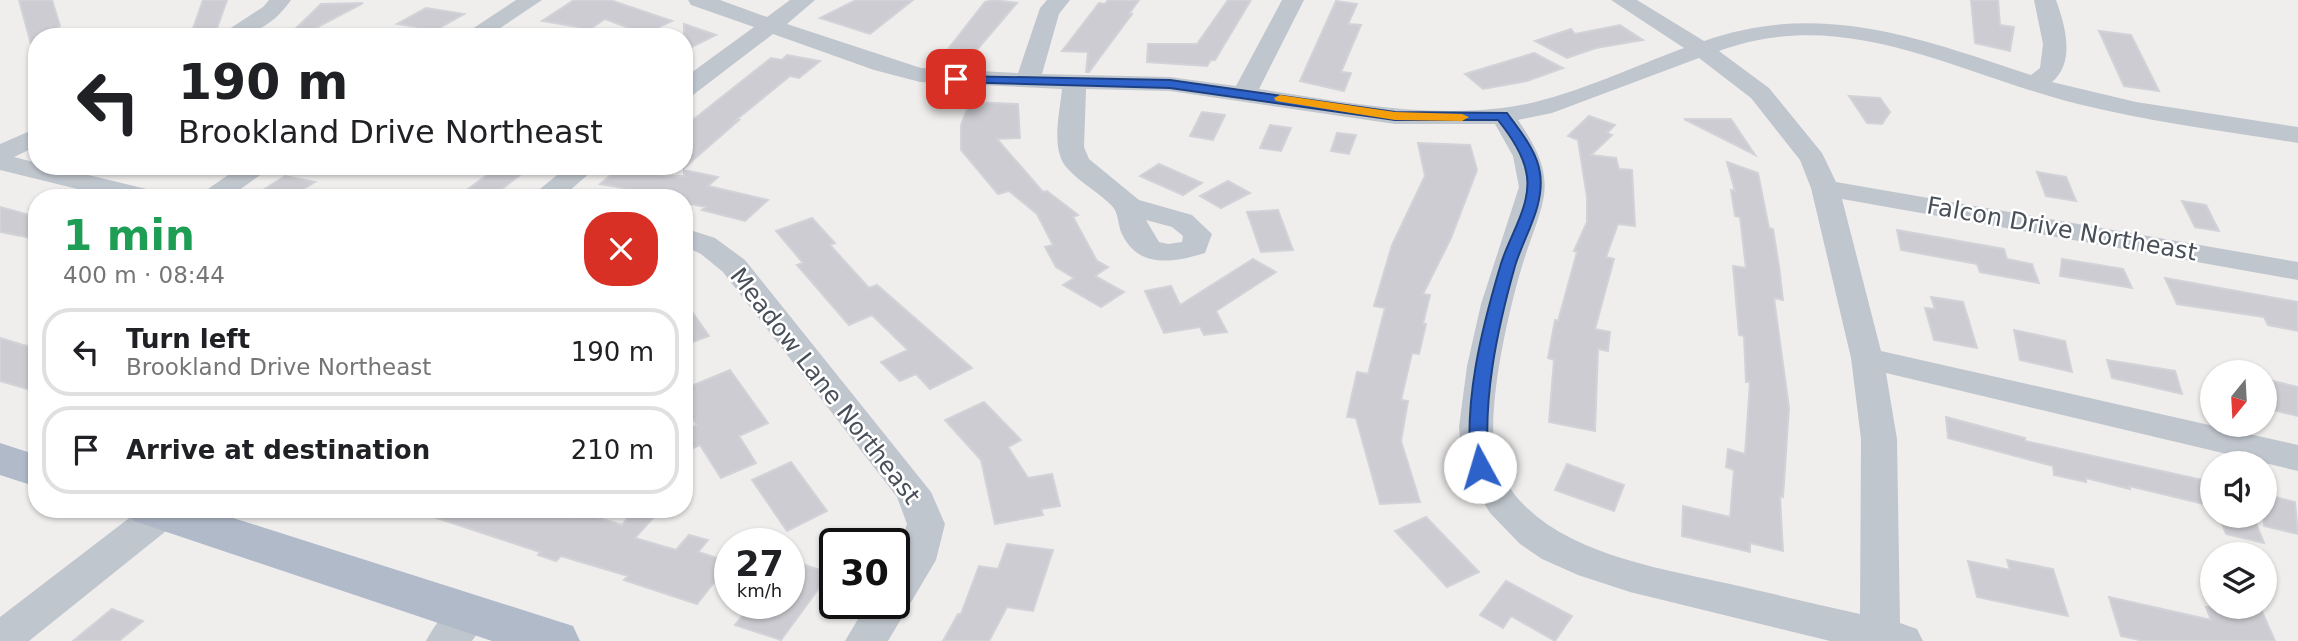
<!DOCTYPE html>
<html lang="en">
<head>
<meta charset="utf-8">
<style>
  :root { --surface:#fff; --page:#f2f2f2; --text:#202124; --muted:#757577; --line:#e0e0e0 }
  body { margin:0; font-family:"DejaVu Sans",sans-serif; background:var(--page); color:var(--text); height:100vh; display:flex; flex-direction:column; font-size:26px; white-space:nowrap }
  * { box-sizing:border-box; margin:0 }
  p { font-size:23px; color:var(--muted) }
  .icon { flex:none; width:38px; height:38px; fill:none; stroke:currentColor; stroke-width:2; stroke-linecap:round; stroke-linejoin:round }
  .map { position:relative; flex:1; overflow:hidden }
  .details { position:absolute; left:28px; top:189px; width:665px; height:329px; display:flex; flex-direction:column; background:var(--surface); border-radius:28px; box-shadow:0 2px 5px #0004 }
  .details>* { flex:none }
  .top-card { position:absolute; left:28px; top:28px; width:665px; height:147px; border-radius:28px; box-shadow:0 2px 5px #0004; background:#fff; color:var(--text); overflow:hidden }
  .needle { width:46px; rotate:198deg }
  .fabs { position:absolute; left:2200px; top:360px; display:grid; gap:14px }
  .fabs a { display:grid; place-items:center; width:77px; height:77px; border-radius:50%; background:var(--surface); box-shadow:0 2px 5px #0004; font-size:35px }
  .speed { position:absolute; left:714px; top:528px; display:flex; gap:14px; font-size:35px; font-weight:700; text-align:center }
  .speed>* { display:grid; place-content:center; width:91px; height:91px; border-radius:50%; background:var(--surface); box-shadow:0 2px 5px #0004; line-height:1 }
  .speed small { font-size:18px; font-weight:400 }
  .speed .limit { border:4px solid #111; border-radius:10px; background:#fff; color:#111 }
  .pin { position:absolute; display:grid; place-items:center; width:60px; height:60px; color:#fff; margin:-30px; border-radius:14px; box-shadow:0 4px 10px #0006 }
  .me { position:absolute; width:77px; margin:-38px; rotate:354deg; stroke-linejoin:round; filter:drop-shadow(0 0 5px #0008) }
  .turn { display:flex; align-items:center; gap:24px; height:147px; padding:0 35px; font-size:32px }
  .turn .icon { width:91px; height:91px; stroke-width:2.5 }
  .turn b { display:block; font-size:49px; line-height:60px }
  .round { display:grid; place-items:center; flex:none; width:74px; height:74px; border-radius:28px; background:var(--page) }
  .summary { display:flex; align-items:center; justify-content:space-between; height:119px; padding:0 35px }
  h1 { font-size:42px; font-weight:700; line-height:52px; color:#1e9e55 }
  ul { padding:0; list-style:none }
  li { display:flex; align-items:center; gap:21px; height:88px; margin:0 14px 10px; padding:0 21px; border:4px solid var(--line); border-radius:28px }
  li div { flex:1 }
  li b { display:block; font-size:26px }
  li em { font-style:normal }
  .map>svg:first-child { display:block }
</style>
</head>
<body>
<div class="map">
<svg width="2298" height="641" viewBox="0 0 2298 641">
  <rect width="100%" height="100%" fill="#f0eeed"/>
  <path fill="#ccccd2" stroke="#d2d3d8" stroke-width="2" d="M19 0H52L60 26 46 37H37V44L32 48Z
    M203 0H227L214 37H190Z
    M574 0H610L672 21 645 34 605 19 590 29 542 21Z
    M856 0H913L870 34 820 18Z
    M994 0 1017 3 976 51 949 48 985 2Z
    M1108 0H1139L1129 14H1132L1089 72H1086L1088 52 1062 51 1099 3 1105 4Z
    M1228 0H1251L1215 60H1211L1207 66 1147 62 1148 44H1197Z
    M1971 0H1998L2000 25 2014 27 2010 51 1975 43Z
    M1336 1 1357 4 1348 24 1361 25 1341 72 1351 73 1344 91 1300 81Z
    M363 3 299 37H287L321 4Z
    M426 8 464 14 436 30 397 24Z
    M684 24 716 35 684 51Z
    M1620 25 1643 40 1596 48 1567 58 1535 41 1571 29 1575 34Z
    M2099 31 2131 35 2159 91 2124 86Z
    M1534 53 1563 68 1527 81 1483 89 1465 74Z
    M787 55 820 61 799 78 790 76 736 120H739L684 168V127L771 58 782 60Z
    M1849 96 1880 98 1890 112 1882 124 1867 123Z
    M970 102 1018 104 1020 138 997 139 1043 192 1047 191 1078 215 1073 217 1097 261 1108 267 1095 276 1124 292 1101 307 1063 285 1074 278 1056 267 1045 247 1053 245 1037 214 1009 191 998 194 961 150V125Z
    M1202 112 1225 115 1213 140 1190 136Z
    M1589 116 1615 125 1607 133 1612 135 1591 155 1616 158 1619 169 1632 170 1635 226 1618 224 1606 257 1614 259 1595 329 1610 332 1608 351 1598 349 1595 431 1549 422 1554 360 1548 358 1555 320 1558 321 1577 252 1574 251 1587 222V197L1578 140 1568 136Z
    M1684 119H1731L1755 155Z
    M1270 125 1291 128 1281 151 1260 148Z
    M1337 133 1356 135 1349 154 1331 151Z
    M1418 143 1470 145 1477 170 1451 238 1423 294 1430 295 1423 324H1426L1419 354 1412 353 1401 400 1408 401 1401 441 1420 502 1380 504 1356 418 1347 417 1357 372 1368 374 1385 308 1374 306 1392 245 1425 176Z
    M1727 162 1758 173 1769 228 1773 229 1779 266 1783 300 1774 298 1789 408 1783 497 1780 496 1783 551 1750 543V552L1682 536 1683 506 1730 517 1734 470 1726 467 1728 449 1745 454 1750 382H1746L1744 336 1739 335 1733 266 1746 268 1740 217 1735 216 1731 190 1735 191Z
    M1159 164 1202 183 1183 195 1140 176Z
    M499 166H532L490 198H456Z
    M621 166 669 176H684V170L718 177 708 186 768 200 745 221 702 210 706 207 684 203V198L600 184Z
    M2037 172 2066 177 2076 201 2046 196Z
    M285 176 315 182 292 196 263 190Z
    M1228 181 1250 193 1221 208 1200 196Z
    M2182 201 2206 205 2219 231 2195 227Z
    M0 207 37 217V239L0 232Z
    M1278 210 1293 250 1261 252 1247 212Z
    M812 218 835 243 830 245 869 288 877 285 972 368 930 389 916 374 900 381 881 362 908 350 872 315 849 325 797 265 803 263 776 231Z
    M1897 230 2004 249 2007 259 2032 264 2039 283 1980 272 1977 264 1901 250Z
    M1253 259 1276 272 1216 311 1227 332 1204 335 1200 327 1164 333 1145 291 1171 286 1180 305Z
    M2062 259 2123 269 2132 288 2060 276Z
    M2165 278 2298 302V331L2268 325 2264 317 2177 304Z
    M1931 297 1963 302 1977 348 1934 340 1925 308 1935 309Z
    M684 300 709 336 684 345Z
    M2014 330 2065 341 2072 372 2020 360Z
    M0 338 37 349V383L27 389 0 381Z
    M2107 360 2175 371 2182 394 2112 378Z
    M730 370 768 423 739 436 756 463 721 478 700 445 684 452V430L697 425 684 407V389Z
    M2264 379 2298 387V416L2264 408Z
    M984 402 1021 440 1008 447 1028 478 1052 474 1060 506 1041 509 1043 515 995 524 981 460 945 420Z
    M1946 417 2025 438V441L2212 482V506L2129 486 2130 489 2086 478V482L2054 475 2053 466 1948 438Z
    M791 462 827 511 787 531 752 480Z
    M1567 464 1624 485 1614 511 1555 490Z
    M2264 494 2295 502 2298 534 2264 526Z
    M426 509H542L572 518 578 512 622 525 633 512 653 518 635 538 676 550 689 535 708 540 698 552 730 562 697 604 624 580 628 576 561 556 556 561 538 555 540 552 425 514Z
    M2219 516 2255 521 2264 543 2226 534Z
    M1426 517 1479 572 1447 587 1395 531Z
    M1007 544 1053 550 1033 611 1007 607 989 641H943L958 614H961L979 566 998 569Z
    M789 560 830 573 781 640 735 625 752 604H789Z
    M2007 560 2053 569 2068 616 1977 597 1968 561 2010 570Z
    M1506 581 1572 616 1555 641 1511 616 1503 628 1480 615Z
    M2109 597 2211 620 2206 607H2260L2275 641H2144L2121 636Z
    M112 609 143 621 119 641H73Z"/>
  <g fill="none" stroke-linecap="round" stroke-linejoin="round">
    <path fill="#c0c6ce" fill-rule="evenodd" d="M269 0H291C271 28 250 37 217 37L263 7Z
      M516 0H542L487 37H460Z
      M688 0H720L767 17 790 0H815L787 24 921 68 1018 73 1040 8 1047 0H1070L1059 14 1042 74 1170 77 1236 86 1282 0H1304L1259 89C1339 101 1421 118 1502 108 1562 101 1627 69 1684 48L1611 0H1637L1704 41C1820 0 1919 38 2031 75L2040 68 2043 44 2034 0H2056C2065 25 2076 62 2052 82L2136 102 2298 127V143C2225 131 2150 122 2078 104 1957 74 1846 4 1719 51L1769 88 1822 153 1836 182 2298 262V280L1842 199 1881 351 2298 445V471L1886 373 1897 439 1900 623 1917 629 1923 641H1830L1630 592 1578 575 1542 559 1520 544 1490 513 1463 469 1459 427 1467 366 1481 304 1519 187 1513 156 1495 124H1395L1170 91 1086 89 1084 147 1089 159 1139 200 1192 215 1212 234 1205 253C1173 263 1137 269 1121 232 1118 224 1118 213 1113 207 1099 192 1080 183 1067 168 1050 149 1060 112 1062 89L920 82 874 70 773 34 693 95 684 97V78L754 27 691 5ZM1699 58 1751 98 1800 160 1811 188 1851 358 1861 439 1860 614C1816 604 1773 594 1730 584 1655 567 1538 551 1500 471 1480 429 1509 308 1523 263 1544 198 1561 182 1518 120L1552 113ZM1146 220 1172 227 1183 236 1182 242 1168 244 1159 242Z
      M37 128V146L14 157 37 163V166H51L159 192 163 198H114L0 170V144Z
      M241 166H273L228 198H195Z
      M568 166H598L561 198H529Z
      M684 228 715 238 745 260 931 492 945 524 936 560 888 641H845L867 604H894V561L907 524 897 497 723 272 701 254 684 246Z
      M141 509H187L181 519 29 641H0V617Z
      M472 596 486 601 492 613 472 641H426C436 622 451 603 472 596Z"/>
    <path fill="#b0bac9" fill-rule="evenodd" d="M0 443 37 455V487L0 475Z
      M127 509H205L573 626 580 641H492L134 521Z"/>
  </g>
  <path fill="#2d62ca" stroke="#1d4083" stroke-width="2" d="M956 76 1170 80 1395 112 1507 113C1520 131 1537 151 1540 173 1545 206 1524 236 1515 266 1497 330 1482 400 1489 467L1486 471 1480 473 1471 467C1464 400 1481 331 1500 267 1508 237 1534 203 1526 171 1522 152 1510 135 1498 120H1395L1170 88 952 82 950 79Z"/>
  <path fill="#f59e0b" d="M1280 95 1395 112 1462 114 1469 117 1462 121 1395 120 1276 101 1274 98Z"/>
  <g text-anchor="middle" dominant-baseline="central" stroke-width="5" stroke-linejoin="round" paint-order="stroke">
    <g font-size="24" fill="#484f58" stroke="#fff">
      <text transform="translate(2062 229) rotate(10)">Falcon Drive Northeast</text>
      <text transform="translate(825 386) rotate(52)">Meadow Lane Northeast</text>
    </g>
  </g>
</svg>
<div class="fabs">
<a><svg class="needle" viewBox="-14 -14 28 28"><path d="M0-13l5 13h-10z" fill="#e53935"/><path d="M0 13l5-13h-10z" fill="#757577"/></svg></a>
<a><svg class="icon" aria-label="sound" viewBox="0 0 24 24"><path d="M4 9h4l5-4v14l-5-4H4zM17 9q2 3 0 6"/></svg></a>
<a><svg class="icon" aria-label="layers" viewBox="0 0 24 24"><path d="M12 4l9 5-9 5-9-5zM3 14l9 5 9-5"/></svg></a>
</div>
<div class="speed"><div>27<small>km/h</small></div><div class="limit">30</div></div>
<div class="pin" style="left:956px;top:79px;background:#d93025"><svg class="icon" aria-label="arrive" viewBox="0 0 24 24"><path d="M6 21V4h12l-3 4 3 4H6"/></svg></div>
<svg class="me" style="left:1480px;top:467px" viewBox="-20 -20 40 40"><circle r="19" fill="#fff"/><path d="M0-13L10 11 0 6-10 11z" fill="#2d62ca"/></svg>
<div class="top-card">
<div class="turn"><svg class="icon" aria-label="left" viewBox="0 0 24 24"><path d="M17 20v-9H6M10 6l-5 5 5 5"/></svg><div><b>190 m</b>Brookland Drive Northeast</div></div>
</div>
<section class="details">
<div class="summary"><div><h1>1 min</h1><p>400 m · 08:44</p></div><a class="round" style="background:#d93025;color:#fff"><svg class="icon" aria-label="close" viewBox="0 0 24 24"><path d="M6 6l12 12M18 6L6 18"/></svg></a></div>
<ul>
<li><svg class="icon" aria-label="left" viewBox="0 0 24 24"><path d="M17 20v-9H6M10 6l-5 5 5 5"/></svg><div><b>Turn left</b><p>Brookland Drive Northeast</p></div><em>190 m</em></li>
<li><svg class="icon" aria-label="arrive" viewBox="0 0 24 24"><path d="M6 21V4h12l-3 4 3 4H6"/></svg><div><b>Arrive at destination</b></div><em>210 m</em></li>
</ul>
</section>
</div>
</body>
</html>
